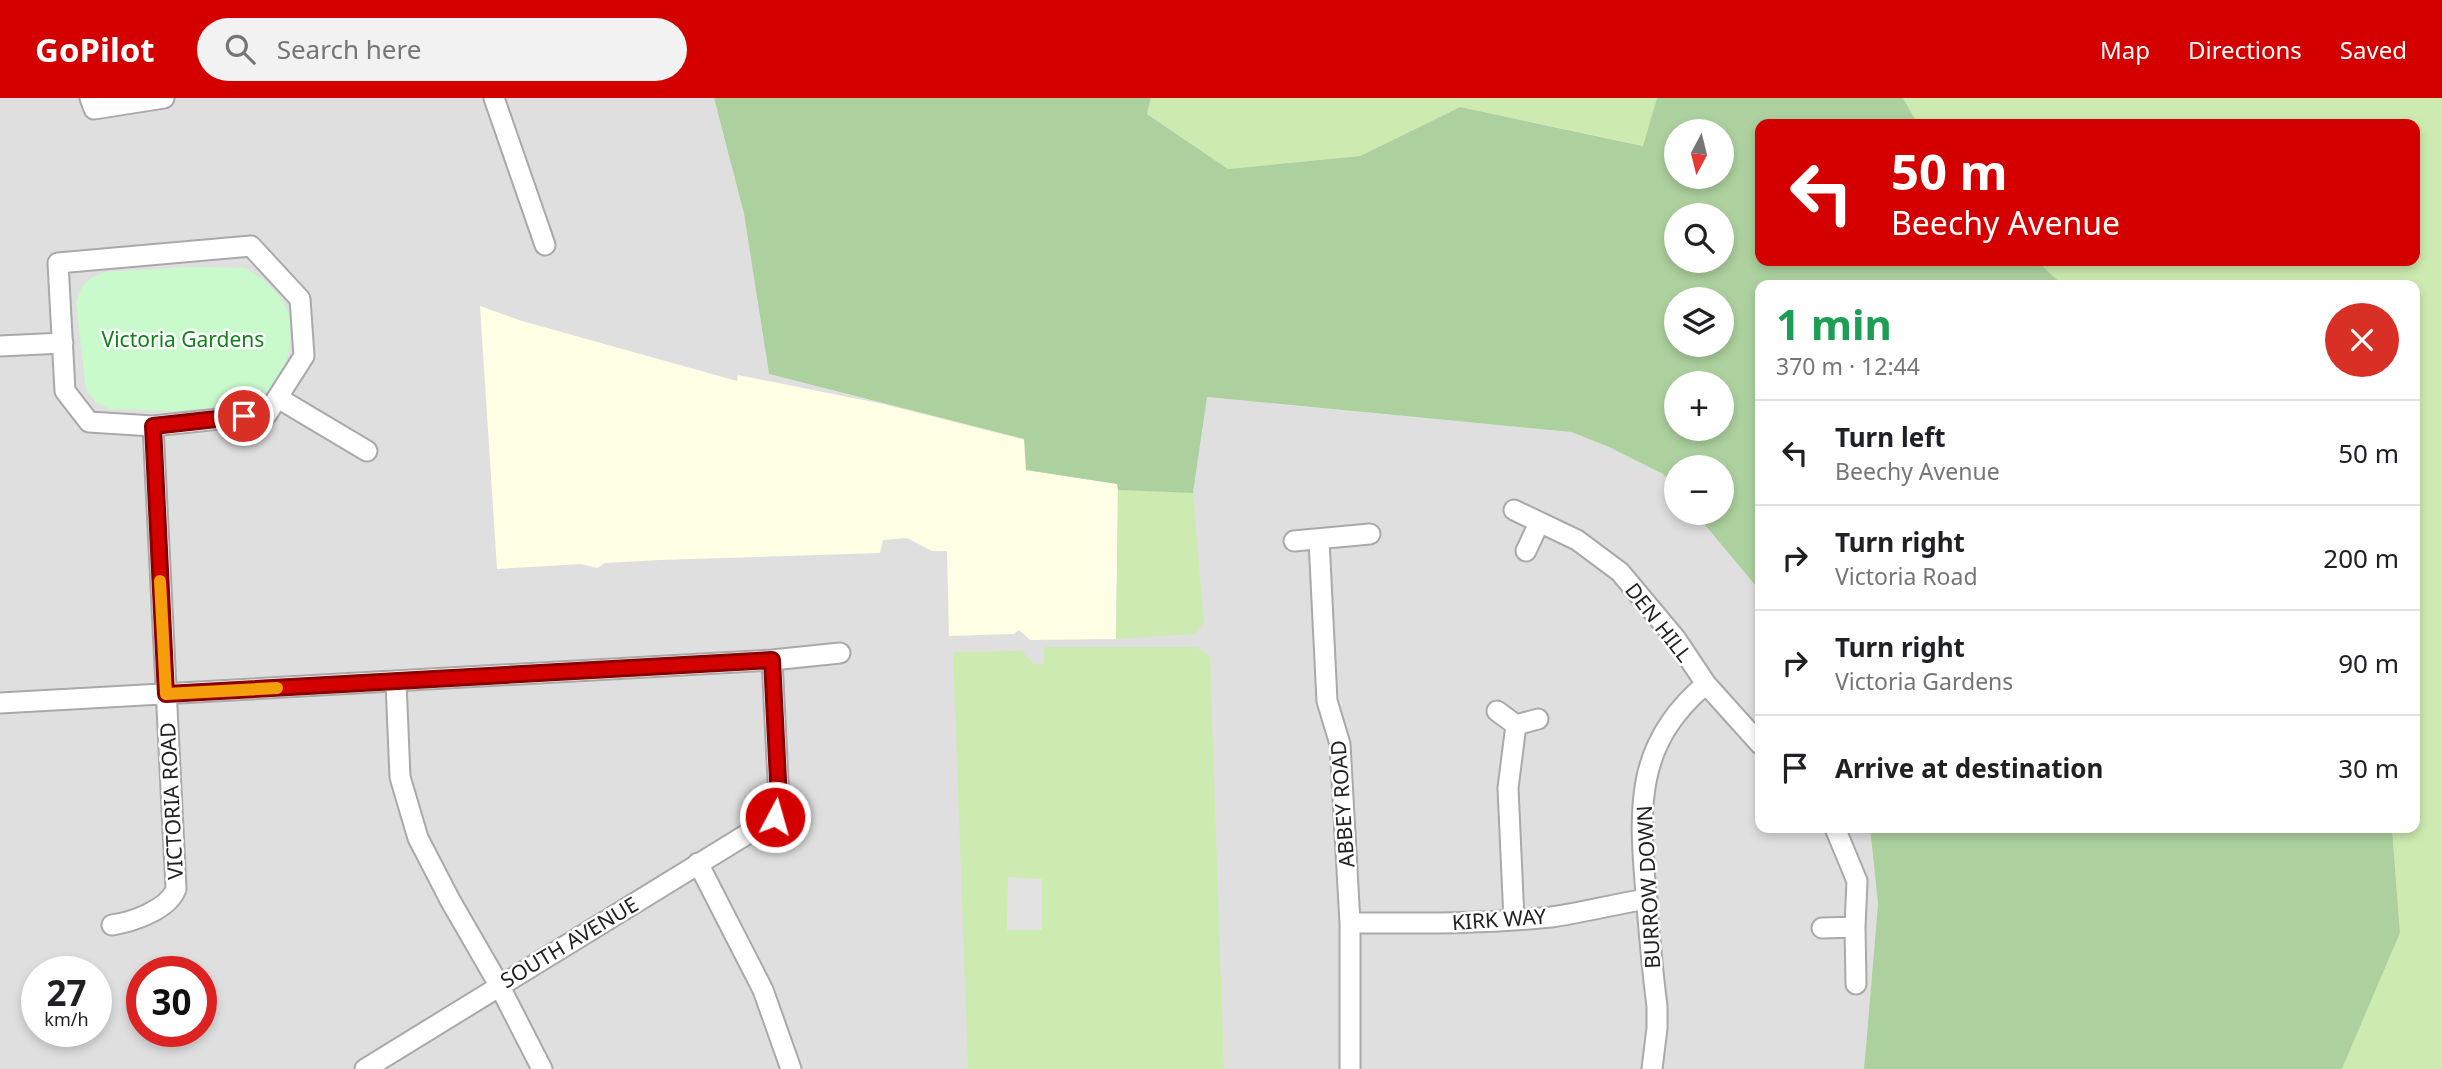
<!DOCTYPE html>
<html lang="en">
<head>
<meta charset="utf-8">
<style>
  :root { --surface:#fff; --page:#f2f2f2; --text:#202124; --muted:#757577; --line:#e0e0e0; --accent:#d40000 }
  body { margin:0; font-family:"Noto Sans",sans-serif; background:var(--page); color:var(--text); height:100vh; display:flex; flex-direction:column; font-size:26px; white-space:nowrap }
  * { box-sizing:border-box; margin:0 }
  p { font-size:23px; color:var(--muted) }
  .icon { flex:none; width:38px; height:38px; fill:none; stroke:currentColor; stroke-width:2; stroke-linecap:round; stroke-linejoin:round }
  .map { position:relative; flex:1; overflow:hidden }
  .panel { position:absolute; left:1755px; top:182px; width:665px; height:553px; display:flex; flex-direction:column; background:var(--surface); border-radius:14px; box-shadow:0 4px 10px #0003 }
  .panel>* { flex:none }
  .banner { position:absolute; left:1755px; top:21px; width:665px; height:147px; border-radius:14px; box-shadow:0 4px 10px #0003; background:#d40000; color:#fff; overflow:hidden }
  .needle { width:46px; rotate:187deg }
  .buttons { position:absolute; left:1664px; top:21px; display:grid; gap:14px }
  .buttons a { display:grid; place-items:center; width:70px; height:70px; border-radius:50%; background:var(--surface); box-shadow:0 4px 10px #0003; font-size:35px }
  .speed { position:absolute; left:21px; top:858px; display:flex; gap:14px; font-size:35px; font-weight:700; text-align:center }
  .speed>* { display:grid; place-content:center; width:91px; height:91px; border-radius:50%; background:var(--surface); box-shadow:0 4px 10px #0003; line-height:1 }
  .speed small { font-size:18px; font-weight:400 }
  .speed .limit { border:10px solid #d22; background:#fff; color:#111 }
  .pin { position:absolute; display:grid; place-items:center; width:60px; height:60px; color:#fff; margin:-30px; border:4px solid #fff; border-radius:50%; box-shadow:0 2px 7px #0007 }
  .me { position:absolute; width:77px; margin:-38px; rotate:6deg; stroke-linejoin:round; filter:drop-shadow(0 0 5px #0008) }
  .turn { display:flex; align-items:center; gap:24px; height:147px; padding:0 21px; font-size:32px }
  .turn .icon { width:91px; height:91px; stroke-width:2.5 }
  .turn b { display:block; font-size:49px; line-height:60px }
  .round { display:grid; place-items:center; flex:none; width:74px; height:74px; border-radius:37px; background:var(--page) }
  .summary { display:flex; align-items:center; justify-content:space-between; height:119px; padding:0 21px }
  h1 { font-size:42px; font-weight:700; line-height:52px; color:#1e9e55 }
  ul { padding:0; list-style:none }
  li { display:flex; align-items:center; gap:21px; height:105px; padding:0 21px; border-top:2px solid var(--line) }
  li div { flex:1 }
  li b { display:block; font-size:26px }
  li em { font-style:normal }
  header { display:flex; align-items:center; gap:42px; box-sizing:border-box; height:98px; padding:0 35px; background:var(--accent); color:#fff }
  header strong { font-size:33px }
  nav { display:flex; gap:38px; margin-inline-start:auto; font-size:24px }
  .search { width:490px; height:63px; background:var(--page); display:flex; align-items:center; gap:18px; box-sizing:border-box; padding:0 24px; border-radius:38px; color:var(--muted); font-size:26px }
  .map>svg:first-child { display:block }
</style>
</head>
<body>
<header>
<strong>GoPilot</strong>
<div class="search"><svg class="icon" aria-label="search" viewBox="0 0 24 24"><circle cx="10" cy="10" r="6"/><path d="M15 15l6 6"/></svg>Search here</div>
<nav><a>Map</a><a>Directions</a><a>Saved</a></nav>
</header>
<div class="map">
<svg width="2442" height="971" viewBox="0 0 2442 971">
  <rect width="100%" height="100%" fill="#f2efe9"/>
  <path fill="#e0dfdf" fill-rule="evenodd" d="M0 0H714L744 116 769 276 1025 342 1026 372 1193 394 1206 299 1571 334 1609 349 1663 376 1676 392V415H1695L1760 493V730H1870L1878 806 1864 971H0ZM37 873H96V933H37ZM142 873H201V933H142Z"/>
  <path fill="#ffffe5" d="M480 208 522 223 737 283 738 277 883 306 1025 342 1026 372 1118 386 1116 541 1030 542 1019 532 1014 536 949 538 947 453H932L907 440 883 442 880 455 660 462 605 465 597 470 581 466 497 471Z"/>
  <path fill="#cdebb0" d="M1151 0H1657L1644 48 1460 9 1360 58 1228 71 1147 16Z
    M1903 0H2442V971H2342L2400 835 2392 730H2415V187H2063L2037 163H2415V26H1918Z
    M1118 392 1193 395 1204 525 1195 536 1116 541Z
    M1044 549H1197L1210 559 1224 971H968L953 554 1022 553 1034 566H1044Z"/>
  <path fill="#add19e" fill-rule="evenodd" d="M714 0H1151L1147 16 1228 71 1360 58 1460 9 1643 48 1657 0H1903L1918 26H1760V163H2037L2063 187H1760V493L1695 415H1722V369H1676V392L1663 376 1609 349 1571 334 1207 299 1193 395 1118 392 1117 386 1026 372 1024 341 769 276 744 116ZM1676 33H1722V79H1676ZM1676 117H1722V163H1676ZM1676 201H1722V247H1676ZM1676 285H1722V331H1676Z
    M1870 730H2392L2400 835 2342 971H1864L1878 806Z"/>
  <path fill="#c8facc" d="M191 169 245 170 264 182 280 199 290 218V244L286 266 270 292 244 306 178 313 110 311 97 305 86 292 76 204 82 189 91 180 105 174Z"/>
  <path fill="#e2e2e2" d="M1008 779 1042 781V832H1007Z"/>
  <g fill="none" stroke-linecap="round" stroke-linejoin="round">
    <g stroke="#a9a9a9" stroke-width="23">
      <path id="street" d="M90 0 94 11 164 0
        M494 0 545 147
        M251 148 300 201 304 258 267 316 153 328 89 324 65 293 58 165Z
        M0 248 63 245
        M278 300 367 353
        M1514 412 1577 442 1620 474 1676 541 1706 586 1760 646
        M1319 442 1327 603 1340 646 1350 825V971
        M1294 443 1370 436
        M1526 453 1539 425
        M396 584 400 679 418 740 450 802 499 887 542 971
        M0 605 772 562 840 555
        M1497 613 1516 627
        M698 765 763 892 791 971
        M1514 822 1508 690 1516 627 1538 621
        M1350 825C1417 825 1484 826 1551 819 1581 815 1615 806 1647 801
        M112 827C132 824 168 812 176 791L153 328
        M1855 829 1856 886
        M1822 830 1855 829 1857 783 1835 730
        M365 971 775 719 779 702 772 562
        M1652 971 1657 930V908C1652 871 1649 833 1646 796 1639 711 1634 646 1706 586"/>
    </g>
    <use href="#street" stroke="#fff" stroke-width="19"/>
  </g>
  <g fill="none" stroke-linecap="round" stroke-linejoin="round">
    <g stroke="#8a0000" stroke-width="18">
      <path id="route" d="M244 318 153 328 166 596 772 562 779 702 775 719"/>
    </g>
    <use href="#route" stroke="#d40000" stroke-width="12"/>
    <path stroke="#f59e0b" stroke-width="12" d="M160 483 166 596 277 590"/>
  </g>
  <g text-anchor="middle" dominant-baseline="central" stroke-width="5" stroke-linejoin="round" paint-order="stroke">
    <g font-size="21" fill="#0c8416" stroke="#fff">
      <text x="183" y="241">Victoria Gardens</text>
    </g>
    <g font-size="21" fill="#222" stroke="#fff">
      <text transform="translate(1659 524) rotate(52)">DEN HILL</text>
      <text transform="translate(171 703) rotate(-93)">VICTORIA ROAD</text>
      <text transform="translate(1342 706) rotate(-94)">ABBEY ROAD</text>
      <text transform="translate(1648 789) rotate(-93)">BURROW DOWN</text>
      <text transform="translate(1499 821) rotate(-4)">KIRK WAY</text>
      <text transform="translate(569 844) rotate(-31)">SOUTH AVENUE</text>
    </g>
  </g>
</svg>
<div class="buttons">
<a><svg class="needle" viewBox="-14 -14 28 28"><path d="M0-13l5 13h-10z" fill="#e53935"/><path d="M0 13l5-13h-10z" fill="#757577"/></svg></a>
<a><svg class="icon" aria-label="search" viewBox="0 0 24 24"><circle cx="10" cy="10" r="6"/><path d="M15 15l6 6"/></svg></a>
<a><svg class="icon" aria-label="layers" viewBox="0 0 24 24"><path d="M12 4l9 5-9 5-9-5zM3 14l9 5 9-5"/></svg></a>
<a>+</a>
<a>−</a>
</div>
<div class="speed"><div>27<small>km/h</small></div><div class="limit">30</div></div>
<div class="pin" style="left:244px;top:318px;background:#d93025"><svg class="icon" aria-label="arrive" viewBox="0 0 24 24"><path d="M6 21V4h12l-3 4 3 4H6"/></svg></div>
<svg class="me" style="left:775px;top:719px" viewBox="-20 -20 40 40"><circle r="17" fill="#d40000" stroke="#fff" stroke-width="3"/><path d="M0-11L8 9 0 5-8 9z" fill="#fff"/></svg>
<div class="banner">
<div class="turn"><svg class="icon" aria-label="left" viewBox="0 0 24 24"><path d="M17 20v-9H6M10 6l-5 5 5 5"/></svg><div><b>50 m</b>Beechy Avenue</div></div>
</div>
<section class="panel">
<div class="summary"><div><h1>1 min</h1><p>370 m · 12:44</p></div><a class="round" style="background:#d93025;color:#fff"><svg class="icon" aria-label="close" viewBox="0 0 24 24"><path d="M6 6l12 12M18 6L6 18"/></svg></a></div>
<ul>
<li><svg class="icon" aria-label="left" viewBox="0 0 24 24"><path d="M17 20v-9H6M10 6l-5 5 5 5"/></svg><div><b>Turn left</b><p>Beechy Avenue</p></div><em>50 m</em></li>
<li><svg class="icon" aria-label="right" viewBox="0 0 24 24"><path d="M7 20v-9h11M14 6l5 5-5 5"/></svg><div><b>Turn right</b><p>Victoria Road</p></div><em>200 m</em></li>
<li><svg class="icon" aria-label="right" viewBox="0 0 24 24"><path d="M7 20v-9h11M14 6l5 5-5 5"/></svg><div><b>Turn right</b><p>Victoria Gardens</p></div><em>90 m</em></li>
<li><svg class="icon" aria-label="arrive" viewBox="0 0 24 24"><path d="M6 21V4h12l-3 4 3 4H6"/></svg><div><b>Arrive at destination</b></div><em>30 m</em></li>
</ul>
</section>
</div>
</body>
</html>
